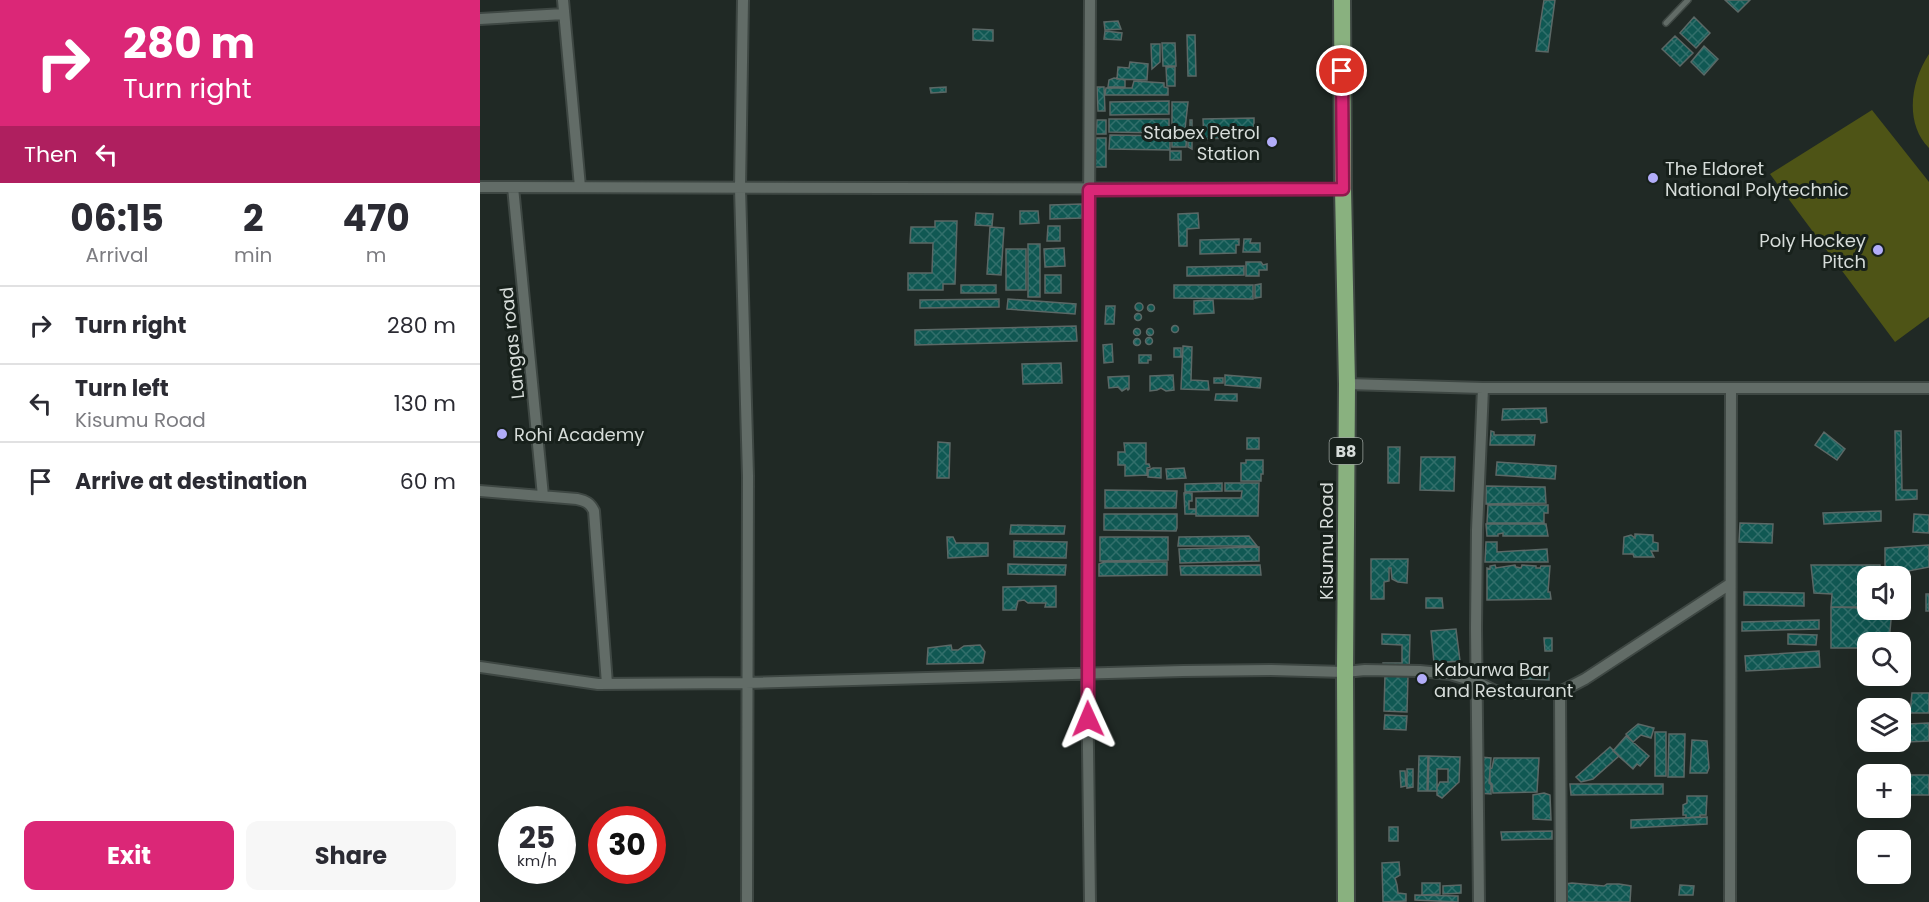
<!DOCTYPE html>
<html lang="en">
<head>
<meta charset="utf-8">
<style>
  :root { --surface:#fff; --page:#f7f7f7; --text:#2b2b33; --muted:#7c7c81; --line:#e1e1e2; --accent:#db2777 }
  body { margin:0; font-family:Poppins,sans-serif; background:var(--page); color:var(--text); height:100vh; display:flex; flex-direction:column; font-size:22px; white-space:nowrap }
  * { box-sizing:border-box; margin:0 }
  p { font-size:20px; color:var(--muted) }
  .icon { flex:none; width:33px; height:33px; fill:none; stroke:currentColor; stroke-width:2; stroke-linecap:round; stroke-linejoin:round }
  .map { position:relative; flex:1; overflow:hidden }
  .side { display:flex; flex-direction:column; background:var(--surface); width:480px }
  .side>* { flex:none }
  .guide { background:#db2777; color:#fff; overflow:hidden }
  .buttons { position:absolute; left:1377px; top:566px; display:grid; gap:12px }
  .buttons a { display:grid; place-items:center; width:54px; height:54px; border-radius:12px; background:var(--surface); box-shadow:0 6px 24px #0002; font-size:30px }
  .speed { position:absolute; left:18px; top:806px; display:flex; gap:12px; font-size:30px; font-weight:700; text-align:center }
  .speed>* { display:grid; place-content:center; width:78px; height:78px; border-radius:50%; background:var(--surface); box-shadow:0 6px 24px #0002; line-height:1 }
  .speed small { font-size:15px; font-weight:400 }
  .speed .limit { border:9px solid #d22; background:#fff; color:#111 }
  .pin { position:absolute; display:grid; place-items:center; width:51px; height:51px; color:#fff; margin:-26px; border:3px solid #fff; border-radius:50%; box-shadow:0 2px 6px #0007 }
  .me { position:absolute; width:66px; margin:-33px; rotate:359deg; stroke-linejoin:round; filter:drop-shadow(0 0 4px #0008) }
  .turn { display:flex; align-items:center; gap:21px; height:126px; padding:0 24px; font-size:27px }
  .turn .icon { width:78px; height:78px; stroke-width:2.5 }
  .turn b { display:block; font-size:42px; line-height:51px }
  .then { display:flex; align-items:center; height:57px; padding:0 24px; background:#0003; gap:12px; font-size:22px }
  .eta { display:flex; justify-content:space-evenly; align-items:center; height:102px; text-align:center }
  .eta b { font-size:36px; font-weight:700; line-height:42px }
  .cta { display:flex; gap:12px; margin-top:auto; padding:12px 24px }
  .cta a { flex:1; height:69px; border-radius:12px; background:var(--accent); color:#fff; font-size:24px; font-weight:700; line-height:69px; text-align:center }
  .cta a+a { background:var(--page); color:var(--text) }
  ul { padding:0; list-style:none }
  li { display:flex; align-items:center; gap:18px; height:78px; padding:0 24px; border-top:2px solid var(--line) }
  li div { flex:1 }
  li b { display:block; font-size:22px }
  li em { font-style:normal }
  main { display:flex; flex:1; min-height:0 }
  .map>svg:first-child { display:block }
</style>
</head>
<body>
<main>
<section class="side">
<div class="guide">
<div class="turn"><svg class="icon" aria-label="right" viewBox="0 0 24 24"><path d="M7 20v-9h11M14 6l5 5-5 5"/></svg><div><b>280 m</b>Turn right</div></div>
<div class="then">Then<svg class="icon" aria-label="left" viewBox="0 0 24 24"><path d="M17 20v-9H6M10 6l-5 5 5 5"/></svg></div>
</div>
<div class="eta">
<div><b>06:15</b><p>Arrival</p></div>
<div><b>2</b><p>min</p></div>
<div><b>470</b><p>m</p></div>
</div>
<ul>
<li><svg class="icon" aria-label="right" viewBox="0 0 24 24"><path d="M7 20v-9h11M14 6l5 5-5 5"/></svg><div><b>Turn right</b></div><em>280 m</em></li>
<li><svg class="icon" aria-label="left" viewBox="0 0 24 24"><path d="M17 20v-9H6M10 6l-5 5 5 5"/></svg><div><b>Turn left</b><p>Kisumu Road</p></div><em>130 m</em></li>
<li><svg class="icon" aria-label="arrive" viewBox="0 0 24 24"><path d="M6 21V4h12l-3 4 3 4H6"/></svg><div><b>Arrive at destination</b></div><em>60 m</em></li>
</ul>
<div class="cta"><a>Exit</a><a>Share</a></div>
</section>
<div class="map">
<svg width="1449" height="902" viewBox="0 0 1449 902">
  <defs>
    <pattern id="building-cross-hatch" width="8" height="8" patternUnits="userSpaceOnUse" patternTransform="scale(1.5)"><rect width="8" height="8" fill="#105853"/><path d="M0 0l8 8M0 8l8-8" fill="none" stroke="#326f6b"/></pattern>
  </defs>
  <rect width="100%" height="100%" fill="#202925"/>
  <path fill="#4e5416" d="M1449 54V148C1424 123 1431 81 1449 54Z
    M1392 110 1449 182V317L1415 342 1290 174Z"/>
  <path fill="url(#building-cross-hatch)" stroke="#5b6866" stroke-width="1.5" d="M1064 0H1075L1068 52 1056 51Z
    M1245 0H1270L1258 12Z
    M1214 17 1230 33 1216 48 1200 33Z
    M638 21 641 29 625 30 624 22Z
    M493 29 513 30V41L493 40Z
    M625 31 642 33 641 40 624 39Z
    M707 35H715L716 76H708Z
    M1195 36 1213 53 1200 66 1182 49Z
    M682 43H695L696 66H683Z
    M671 44H680V62L672 69Z
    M1224 46 1238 59 1224 75 1211 62Z
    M650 62 668 64 667 80 637 79 638 67 649 68Z
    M686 67H695V86H687Z
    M634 78 645 80V87H628L629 80Z
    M654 81 684 83V87L688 88V95H625L626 88H652Z
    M466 87V92L451 93 450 88Z
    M617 87H624L625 111H618Z
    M689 101V114L630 115V102Z
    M692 102H708L705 129H710V120H712V149L708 147V131H707L706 147H692Z
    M774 118V137L724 139 723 119Z
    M629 119H689V133L629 132Z
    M617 120H626V134H616Z
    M630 135 690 136V150L629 149Z
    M616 138H626V167H615Z
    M690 151H701V160H690Z
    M602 204V218L570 219V205Z
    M540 211H558L559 223 540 224Z
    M496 213 513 214 512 226 495 225Z
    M718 213 719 228 707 229V246H699L698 214Z
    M455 221H477L475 284H463V290H428V273H452L453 243H430L431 227H455Z
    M568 226H580V241H567Z
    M510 227 524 228 521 275 507 274Z
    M759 239V245H756V253L720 254V240Z
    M764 239H771L770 243H780V252H763Z
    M548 244H560V297H548Z
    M584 248 585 266 565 267 564 249Z
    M526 249H546V290H526Z
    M766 262H781L783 265 787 264V270H779V276H766Z
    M764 266V275L707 276V267Z
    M565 275H581V293H565Z
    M781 284V297L775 298V285Z
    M481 285H516V293H481Z
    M694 285H773V299L694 298Z
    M519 299V307L440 308V300Z
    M528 299 596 304 595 314 527 309Z
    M733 300 734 313 714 314V301Z
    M655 307a4 4 0 1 1 8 0a4 4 0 1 1-8 0Z
    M667.5 308a3.5 3.5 0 1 1 7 0a3.5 3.5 0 1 1-7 0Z
    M626 306H635L634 324H625Z
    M654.5 317a3.5 3.5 0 1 1 7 0a3.5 3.5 0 1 1-7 0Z
    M691.5 329a3.5 3.5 0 1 1 7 0a3.5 3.5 0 1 1-7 0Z
    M596 326 597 341 435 345V330Z
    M653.5 332a3.5 3.5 0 1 1 7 0a3.5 3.5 0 1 1-7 0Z
    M666.5 332a3.5 3.5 0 1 1 7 0a3.5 3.5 0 1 1-7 0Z
    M665.5 341a3.5 3.5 0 1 1 7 0a3.5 3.5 0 1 1-7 0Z
    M653.5 342a3.5 3.5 0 1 1 7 0a3.5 3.5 0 1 1-7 0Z
    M632 344 633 362 624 363 623 345Z
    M703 346 712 347 711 380 728 381 729 390 701 389Z
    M694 348H701V357H694Z
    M659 355H671V360H668V363H659Z
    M581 363 582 383 543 384 542 364Z
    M693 375 694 390 686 391 681 388 677 390 670 391V376Z
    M745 375 781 378 780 388 745 385Z
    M649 376V389L648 390 647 388 642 391 638 387 629 388 628 377Z
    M734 378H743V383H734Z
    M736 394H757V401L735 400Z
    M1066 408 1067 422 1061 423 1060 419 1022 420 1023 409Z
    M1011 431 1014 432V435H1055L1054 445H1010Z
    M1415 431H1421L1422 490H1437V499L1416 500Z
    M1344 432 1365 449 1357 460 1335 445Z
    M767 438H779V449H767Z
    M458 442 470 443 469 478H457Z
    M644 443H666V464H669L670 467 667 468V475L645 476V465H638V452H645Z
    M908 447H920L919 483H908Z
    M941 457H975L974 491 940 490Z
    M766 460H783V474H781V481H761V463H766Z
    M1017 462 1076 466 1075 479 1016 475Z
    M673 468H681V478L668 477V470Z
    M704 468 706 478 687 479 686 469Z
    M742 483V491L705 492V484Z
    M745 483H779L778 516H716V498H761L762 491H745Z
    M1006 486 1065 487 1066 503 1006 504Z
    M625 490 697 491 696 508H625Z
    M704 493H712V501H709V509H716V514H705Z
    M1008 505H1068V513H1064V523H1007Z
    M1401 511V521L1344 524 1343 513Z
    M624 514H697V528L696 531 624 530Z
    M1434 514 1449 515V533L1433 532Z
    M1260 523 1293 524 1292 543 1259 542Z
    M1006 524H1066L1068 536H1023V533L1018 534V536H1007Z
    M531 525 585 526 584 534H530Z
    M1155 534 1173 535V542L1178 543V551H1171L1174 557H1154L1153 554H1143L1144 537 1151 535 1155 538Z
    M769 536 777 546H698L699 537Z
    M467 537H473L476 543H508V556L468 558Z
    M620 537H688V560L620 561Z
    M534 541 587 542 586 558 534 557Z
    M1006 542H1017V552L1067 549 1068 562H1005Z
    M1449 545V567L1428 571V589H1420V576H1405V548Z
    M779 547V561L700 563 699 549Z
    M891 559H928L927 583 918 582 912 579 911 568H909V581L904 582V599H891Z
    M624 562H687V575L619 576V564Z
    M528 564 586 565 585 575 528 574Z
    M780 565 781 575H701L700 566Z
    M1015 565 1016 568 1035 565 1036 567 1041 568 1042 565 1056 566V568H1060L1061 566H1070L1068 592H1070L1071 599 1007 600V568L1010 569V566Z
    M1331 565H1400V576H1388V607H1351L1352 594 1334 593Z
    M576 586V607H565L566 603H548L544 600 538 601 536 610H523V587Z
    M1264 592 1324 593V606L1264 605Z
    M1446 594H1449V611H1446Z
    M946 598H962L963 608H946Z
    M1351 607 1412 609 1409 642H1388V648H1351Z
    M1339 620V629L1262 631V622Z
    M976 629 980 661 954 663 951 631Z
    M902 634 930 635 929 673H903V663H922V645L902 644Z
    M1308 634 1337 635 1336 645 1308 644Z
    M1064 638H1072V651H1065Z
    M471 645 472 650H478L484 646 500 645 505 652 503 663 447 664 448 648Z
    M1339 651 1340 667 1266 671 1265 656Z
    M1043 673H1069V680L1043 679Z
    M905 674 928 675 927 712 904 711Z
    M1432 693H1449V713H1430Z
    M905 715 927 716 926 730 904 729Z
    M1449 723V741L1427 742V724Z
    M1158 724 1174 728 1171 738 1161 735 1153 742 1146 734Z
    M1175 732H1186V776H1175Z
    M1189 734H1205L1204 777H1188Z
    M1146 736 1169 756 1160 766 1157 764 1153 769 1133 751Z
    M1212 740 1227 741 1229 768 1227 773H1210Z
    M1130 747 1139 756 1113 779 1101 782 1096 777Z
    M939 756H948L947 791H938Z
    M949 756 980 757 979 782 962 798 957 795V788L960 782H968V769H957V791H948Z
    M1000 757 1011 758 1009 783 1011 785V794L998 793Z
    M1014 758H1059L1057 792 1013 793 1012 784 1010 782V769L1012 768Z
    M927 769H933V787L927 788Z
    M920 771H925L926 786 921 787Z
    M1421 775H1449V795H1421Z
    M1090 784H1183V794L1091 795Z
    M1064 793 1070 795 1071 820 1053 819V795Z
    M1207 796H1227L1226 815H1220V817L1206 818V815H1203V805L1207 803Z
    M1227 817V824L1151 828V820Z
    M909 827H918V841H909Z
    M1072 831V839L1022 840 1021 832Z
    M919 862 920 875 915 878 917 885 918 893 926 894V901L903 902 902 863Z
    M942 883H960V894L942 895Z
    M1092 883 1124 886 1127 884H1139L1151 886 1150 902H1077L1085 884Z
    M981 885V893L963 894V886Z
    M1200 885 1214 886 1213 895H1199Z
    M935 895 978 896V902L935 900Z"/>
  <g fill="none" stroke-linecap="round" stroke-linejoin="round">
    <g stroke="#3e4743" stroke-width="8">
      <path id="service" d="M1186 23 1208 0"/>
    </g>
    <g stroke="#3e4743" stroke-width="14">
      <path id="minor" d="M83 0 100 187
        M263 0 260 188 268 476 267 902
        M0 19 84 14
        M0 187 863 189
        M33 187 63 496
        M867 384 1003 388H1449
        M0 491 97 499C106 501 110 503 114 511L127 684
        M0 667 118 684 266 683 703 671 791 670 865 672 885 670 940 671 970 674 997 682 1015 691 1037 693 1080 692 1105 679 1250 584
        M1080 692 1081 902
        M610 902 607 673 610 0
        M999 902 996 628 997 530 1003 388
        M1250 902 1251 389"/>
    </g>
    <g stroke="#3e4743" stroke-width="20">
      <path id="trunk" d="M862 0 863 189 867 384 865 672 866 902"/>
    </g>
    <use href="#service" stroke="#626c67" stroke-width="5"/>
    <use href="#minor" stroke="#626c67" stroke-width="10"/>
    <use href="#trunk" stroke="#89b17f" stroke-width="16"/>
  </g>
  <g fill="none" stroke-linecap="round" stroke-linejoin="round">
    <g stroke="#8e194d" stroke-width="15">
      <path id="route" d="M608 719 609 190 863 189 862 71"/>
    </g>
    <use href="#route" stroke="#db2777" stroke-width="10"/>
  </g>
  <g fill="#b2adf9" stroke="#17201b" stroke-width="2">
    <circle cx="792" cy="142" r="6"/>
    <circle cx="1173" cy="178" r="6"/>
    <circle cx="1398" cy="250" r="6"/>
    <circle cx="22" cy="434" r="6"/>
    <circle cx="942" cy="679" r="6"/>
  </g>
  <g text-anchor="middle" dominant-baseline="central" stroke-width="6" stroke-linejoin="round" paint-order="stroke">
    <rect fill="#17201b" stroke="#9da4a0" stroke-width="1.5" x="849.5" y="438" width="33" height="26" rx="4.5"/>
    <g font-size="16" font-weight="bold" fill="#d6dcd9">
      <text x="866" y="451">B8</text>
    </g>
    <g font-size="18" fill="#d6dcd9" stroke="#17201b" text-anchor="start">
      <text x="780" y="132" text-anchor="end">Stabex Petrol<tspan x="780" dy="21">Station</tspan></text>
      <text x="1185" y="168">The Eldoret<tspan x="1185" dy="21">National Polytechnic</tspan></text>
      <text x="1386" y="240" text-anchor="end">Poly Hockey<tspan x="1386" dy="21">Pitch</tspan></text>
      <text x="34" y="434">Rohi Academy</text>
      <text x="954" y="669">Kaburwa Bar<tspan x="954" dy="21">and Restaurant</tspan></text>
    </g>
    <g font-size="18" fill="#d6dcd9" stroke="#17201b">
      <text transform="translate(32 343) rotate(-96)">Langas road</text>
      <text transform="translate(846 541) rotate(-90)">Kisumu Road</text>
    </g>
  </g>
</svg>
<div class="buttons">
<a><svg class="icon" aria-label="sound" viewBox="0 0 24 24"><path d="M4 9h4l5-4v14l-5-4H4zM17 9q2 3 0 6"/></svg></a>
<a><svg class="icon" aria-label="search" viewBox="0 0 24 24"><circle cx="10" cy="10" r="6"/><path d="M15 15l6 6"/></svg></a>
<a><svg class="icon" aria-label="layers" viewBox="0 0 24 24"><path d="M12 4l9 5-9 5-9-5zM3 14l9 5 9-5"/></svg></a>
<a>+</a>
<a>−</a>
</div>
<div class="speed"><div>25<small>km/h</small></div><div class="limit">30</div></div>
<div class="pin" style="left:862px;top:71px;background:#d93025"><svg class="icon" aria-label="arrive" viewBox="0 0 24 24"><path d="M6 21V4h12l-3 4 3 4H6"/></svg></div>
<svg class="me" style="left:608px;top:719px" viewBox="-20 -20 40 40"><path d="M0-17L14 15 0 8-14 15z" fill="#db2777" stroke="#fff" stroke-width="4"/></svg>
</div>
</main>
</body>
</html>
